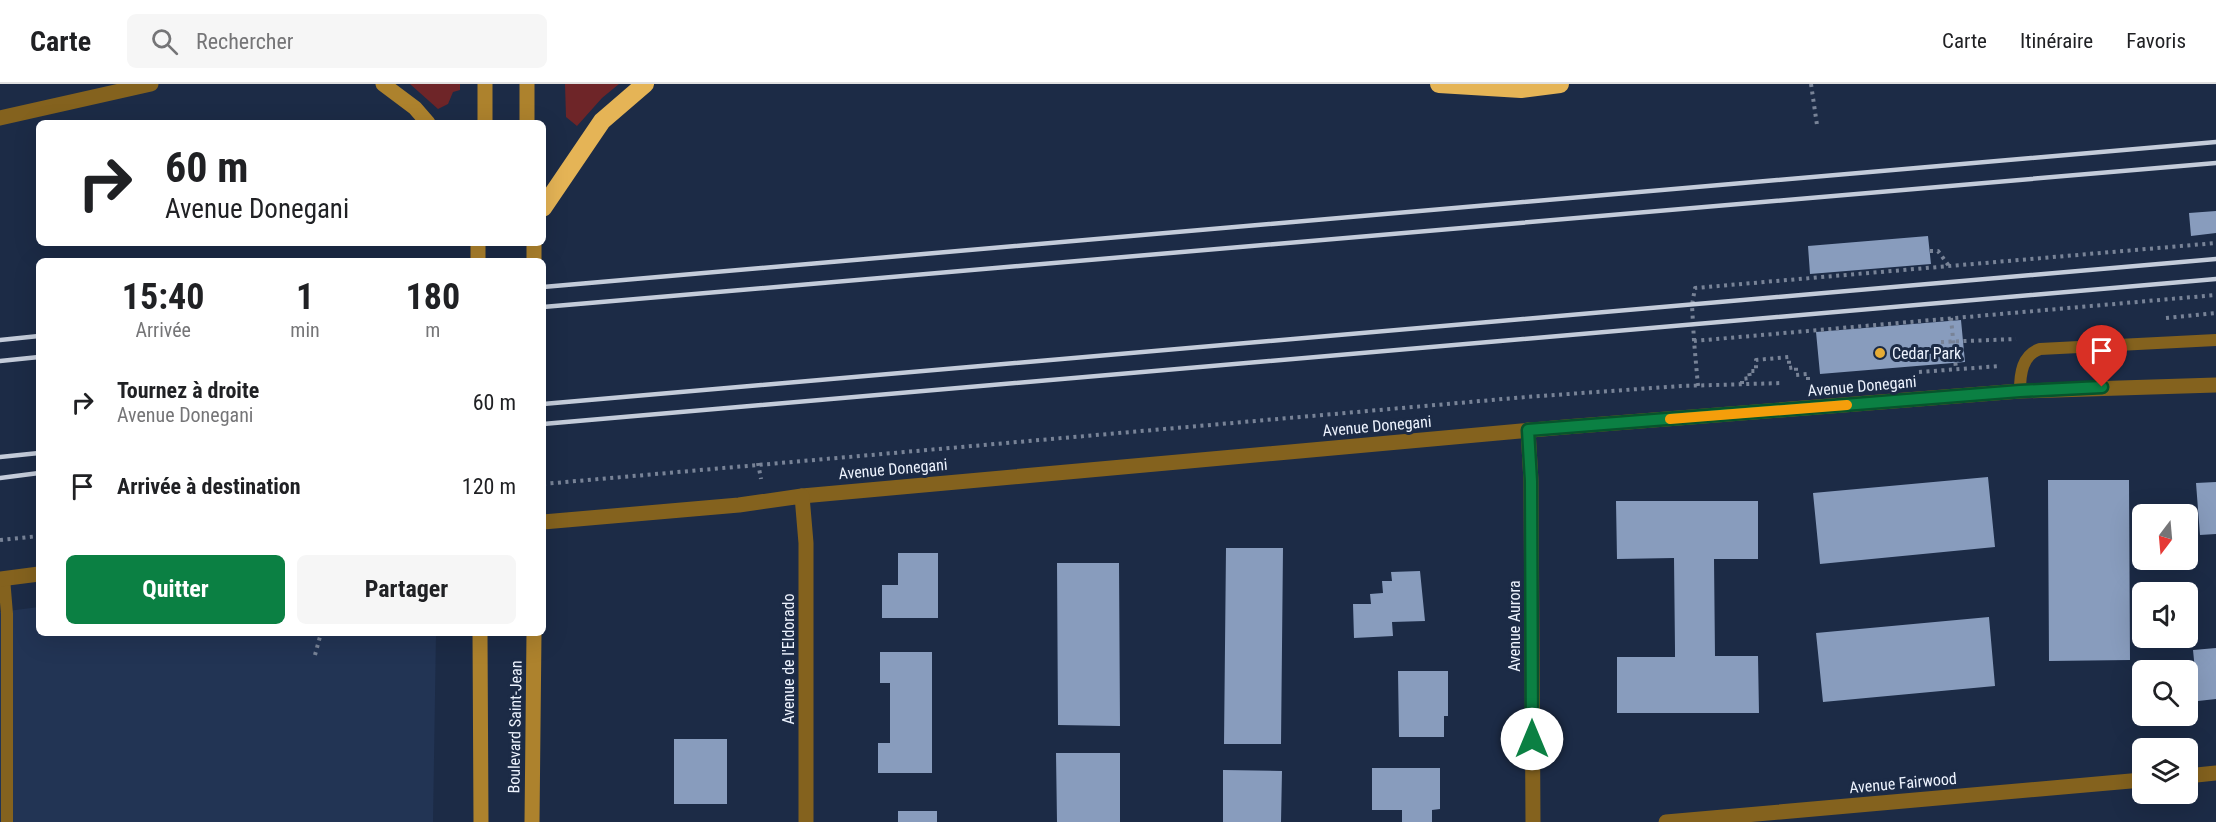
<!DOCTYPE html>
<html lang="fr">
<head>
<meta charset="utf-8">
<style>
  :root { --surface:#fff; --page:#f6f6f6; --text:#202124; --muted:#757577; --line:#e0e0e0; --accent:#0b8043 }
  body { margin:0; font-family:"Roboto Condensed",sans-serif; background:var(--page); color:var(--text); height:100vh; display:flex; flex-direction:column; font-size:22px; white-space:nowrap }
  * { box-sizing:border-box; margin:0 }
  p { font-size:20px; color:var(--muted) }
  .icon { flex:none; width:33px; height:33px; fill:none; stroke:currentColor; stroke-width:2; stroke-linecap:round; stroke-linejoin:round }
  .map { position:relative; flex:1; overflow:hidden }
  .details { position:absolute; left:36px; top:174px; width:510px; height:378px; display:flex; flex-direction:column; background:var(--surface); border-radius:9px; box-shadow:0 6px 24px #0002 }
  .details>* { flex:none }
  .banner { position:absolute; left:36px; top:36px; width:510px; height:126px; border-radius:9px; box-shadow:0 6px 24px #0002; background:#fff; color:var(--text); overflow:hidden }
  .needle { width:39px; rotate:196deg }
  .controls { position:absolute; left:2132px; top:420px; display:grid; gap:12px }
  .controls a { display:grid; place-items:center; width:66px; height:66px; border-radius:9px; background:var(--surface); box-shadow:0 6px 24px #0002; font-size:30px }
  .pin { position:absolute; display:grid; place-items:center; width:51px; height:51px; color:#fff; margin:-62px -26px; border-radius:50% 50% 50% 0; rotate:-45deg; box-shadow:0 0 6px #0007 }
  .pin .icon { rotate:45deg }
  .me { position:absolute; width:66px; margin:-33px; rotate:0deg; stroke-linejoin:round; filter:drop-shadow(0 0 4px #0008) }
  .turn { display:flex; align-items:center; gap:21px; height:126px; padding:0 30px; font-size:27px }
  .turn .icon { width:78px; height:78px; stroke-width:2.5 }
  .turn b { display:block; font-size:42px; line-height:51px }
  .eta { display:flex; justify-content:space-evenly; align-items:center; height:102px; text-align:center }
  .eta b { font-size:36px; font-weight:700; line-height:42px }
  .action { display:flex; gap:12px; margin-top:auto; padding:12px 30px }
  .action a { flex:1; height:69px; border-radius:9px; background:var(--accent); color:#fff; font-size:24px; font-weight:700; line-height:69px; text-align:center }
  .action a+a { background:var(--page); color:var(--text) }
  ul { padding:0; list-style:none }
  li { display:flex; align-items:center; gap:18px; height:84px; padding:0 30px }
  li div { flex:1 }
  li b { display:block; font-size:22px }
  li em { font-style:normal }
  header { display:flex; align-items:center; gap:36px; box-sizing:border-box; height:84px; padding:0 30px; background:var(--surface); border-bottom:2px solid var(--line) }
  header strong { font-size:28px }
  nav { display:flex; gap:33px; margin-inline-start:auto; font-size:21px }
  .search { width:420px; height:54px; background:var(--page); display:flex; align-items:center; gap:15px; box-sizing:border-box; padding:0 21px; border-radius:9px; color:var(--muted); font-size:22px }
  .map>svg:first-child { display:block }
</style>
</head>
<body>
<header>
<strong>Carte</strong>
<div class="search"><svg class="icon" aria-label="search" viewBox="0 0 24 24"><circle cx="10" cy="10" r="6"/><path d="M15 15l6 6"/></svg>Rechercher</div>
<nav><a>Carte</a><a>Itinéraire</a><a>Favoris</a></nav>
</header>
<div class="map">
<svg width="2216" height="738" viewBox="0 0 2216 738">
  <rect width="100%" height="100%" fill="#1c2b46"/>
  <path fill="#223454" d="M39 523V549H436L433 738H0V528Z"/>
  <path fill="#6e2528" d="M410 0H460V6L453 8 448 20 438 25Z
    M565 0H619L602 14 577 42 566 33Z"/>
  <path fill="#889cbd" d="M2216 127V149L2191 152 2189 129Z
    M1928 152 1931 180 1810 190 1808 162Z
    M1961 236 1965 278 1820 290 1816 248Z
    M1988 393 1995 463 1820 480 1813 409Z
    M2048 396H2129L2130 576 2049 577Z
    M2216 398V450L2200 451 2196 399Z
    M1616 417H1758V475H1714L1715 572H1758L1759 629H1617V573H1675V566L1674 474 1617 475Z
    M1226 464H1283L1281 660H1224Z
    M898 469H938V534H882V501H898Z
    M1057 479H1119L1120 642 1058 641Z
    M1420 487 1425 537 1392 538 1393 552 1354 554 1353 520H1371L1370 510 1383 509 1382 497H1392L1391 488Z
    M1989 533 1995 602 1823 618 1816 549Z
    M2216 564V615L2198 617 2193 566Z
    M880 568H932V689H878V659H890V599H880Z
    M1398 587H1448V632H1444V653H1399Z
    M674 655H727V720H674Z
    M1056 669H1120V738H1057Z
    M1372 684H1440V725L1432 726V738H1402V726H1372Z
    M1223 686 1282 687 1281 738H1223Z
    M898 727H937V738H898Z"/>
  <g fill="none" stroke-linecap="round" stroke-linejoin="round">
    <path stroke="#788397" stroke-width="4" stroke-dasharray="3 4.5" stroke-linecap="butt" d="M1811 0 1817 41
      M1930 167H1938L1949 182
      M1951 234 1956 285
      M2166 234 2216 229
      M1694 257 1692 221 1695 204 2216 159
      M1941 258 2016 255
      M1919 288 2001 282
      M1742 300V295L1750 294 1749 287H1756V276L1789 273V284L1796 283V291L1808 290V298
      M1698 302 1694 257 2216 211
      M758 379 761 395
      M543 400 1526 313 1681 302 1783 299
      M0 456 39 452
      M315 571 321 549"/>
    <path stroke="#84621e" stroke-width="12" d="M2020 307C2020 290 2022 271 2040 265L2216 256
      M4 494 7 530V738"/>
    <path stroke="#84621e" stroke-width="15" d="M1528 346 1531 397 1533 738
      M802 412 1565 343 2020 307 2216 301
      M2187 692 2216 689
      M1666 738 2142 696"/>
    <path stroke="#84621e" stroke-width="15" d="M0 34 151 0
      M543 438 739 421 802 412 806 459V738
      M0 495 39 490"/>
    <path stroke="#ad822d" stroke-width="15" d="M383 0 415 24 428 39
      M527 0V39
      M485 39V0
      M478 159V177
      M534 159V177
      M480 549 481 738
      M532 738 534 549"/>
    <path stroke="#e5b456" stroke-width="18" d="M1439 0 1521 5 1560 0
      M543 124 602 37 645 0"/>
    <path stroke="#c4ccda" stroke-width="4.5" d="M543 203 2216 58
      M543 223 2216 79
      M0 256 39 252
      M0 277 39 273
      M543 320 2216 175
      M543 340 2216 195
      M0 373 39 369
      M0 394 39 389"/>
  </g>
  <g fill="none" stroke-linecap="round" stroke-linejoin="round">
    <g stroke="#07532c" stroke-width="15">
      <path id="route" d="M1532 655 1531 397 1528 346 2020 307 2102 303"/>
    </g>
    <use href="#route" stroke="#0b8043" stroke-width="10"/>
    <path stroke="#f59e0b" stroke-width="10" d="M1670 335 1847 321"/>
  </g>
  <circle fill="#e6ac36" stroke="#1c2b46" stroke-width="2" cx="1880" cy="269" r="6"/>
  <g text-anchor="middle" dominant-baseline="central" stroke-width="6" stroke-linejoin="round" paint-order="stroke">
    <g font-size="16" fill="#edf3fe" stroke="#1c2b46" text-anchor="start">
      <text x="1892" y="269">Cedar Park</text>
    </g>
    <g font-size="16" fill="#edf3fe" stroke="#1c2b46">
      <text transform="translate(1862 302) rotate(-5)">Avenue Donegani</text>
      <text transform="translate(1377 342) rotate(-5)">Avenue Donegani</text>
      <text transform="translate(893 385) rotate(-5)">Avenue Donegani</text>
      <text transform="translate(1514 542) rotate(-90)">Avenue Aurora</text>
      <text transform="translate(788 575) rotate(-90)">Avenue de l'Eldorado</text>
      <text transform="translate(515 643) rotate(-89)">Boulevard Saint-Jean</text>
      <text transform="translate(1903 699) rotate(-5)">Avenue Fairwood</text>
    </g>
  </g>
</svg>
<div class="controls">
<a><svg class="needle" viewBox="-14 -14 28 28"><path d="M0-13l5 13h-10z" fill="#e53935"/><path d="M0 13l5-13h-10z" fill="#757577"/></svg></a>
<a><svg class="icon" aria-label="sound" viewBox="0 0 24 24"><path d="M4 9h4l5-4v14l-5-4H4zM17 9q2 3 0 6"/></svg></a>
<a><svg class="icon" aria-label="search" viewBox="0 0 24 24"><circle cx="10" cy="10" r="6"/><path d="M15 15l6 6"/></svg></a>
<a><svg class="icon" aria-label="layers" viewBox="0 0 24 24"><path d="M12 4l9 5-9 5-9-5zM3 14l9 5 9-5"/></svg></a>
</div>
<div class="pin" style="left:2102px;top:303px;background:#d93025"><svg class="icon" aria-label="arrive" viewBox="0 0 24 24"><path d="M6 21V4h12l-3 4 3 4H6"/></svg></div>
<svg class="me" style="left:1532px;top:655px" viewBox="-20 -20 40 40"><circle r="19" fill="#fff"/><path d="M0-13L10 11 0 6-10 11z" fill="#0b8043"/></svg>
<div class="banner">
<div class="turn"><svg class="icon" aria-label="right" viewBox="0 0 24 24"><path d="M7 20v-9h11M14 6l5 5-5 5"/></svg><div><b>60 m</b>Avenue Donegani</div></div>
</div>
<section class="details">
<div class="eta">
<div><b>15:40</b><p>Arrivée</p></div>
<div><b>1</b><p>min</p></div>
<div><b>180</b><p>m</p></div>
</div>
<ul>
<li><svg class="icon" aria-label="right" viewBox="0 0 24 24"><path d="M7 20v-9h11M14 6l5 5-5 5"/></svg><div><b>Tournez à droite</b><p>Avenue Donegani</p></div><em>60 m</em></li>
<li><svg class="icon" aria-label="arrive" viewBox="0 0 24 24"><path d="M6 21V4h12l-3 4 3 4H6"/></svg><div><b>Arrivée à destination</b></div><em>120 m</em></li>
</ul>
<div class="action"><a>Quitter</a><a>Partager</a></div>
</section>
</div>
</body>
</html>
